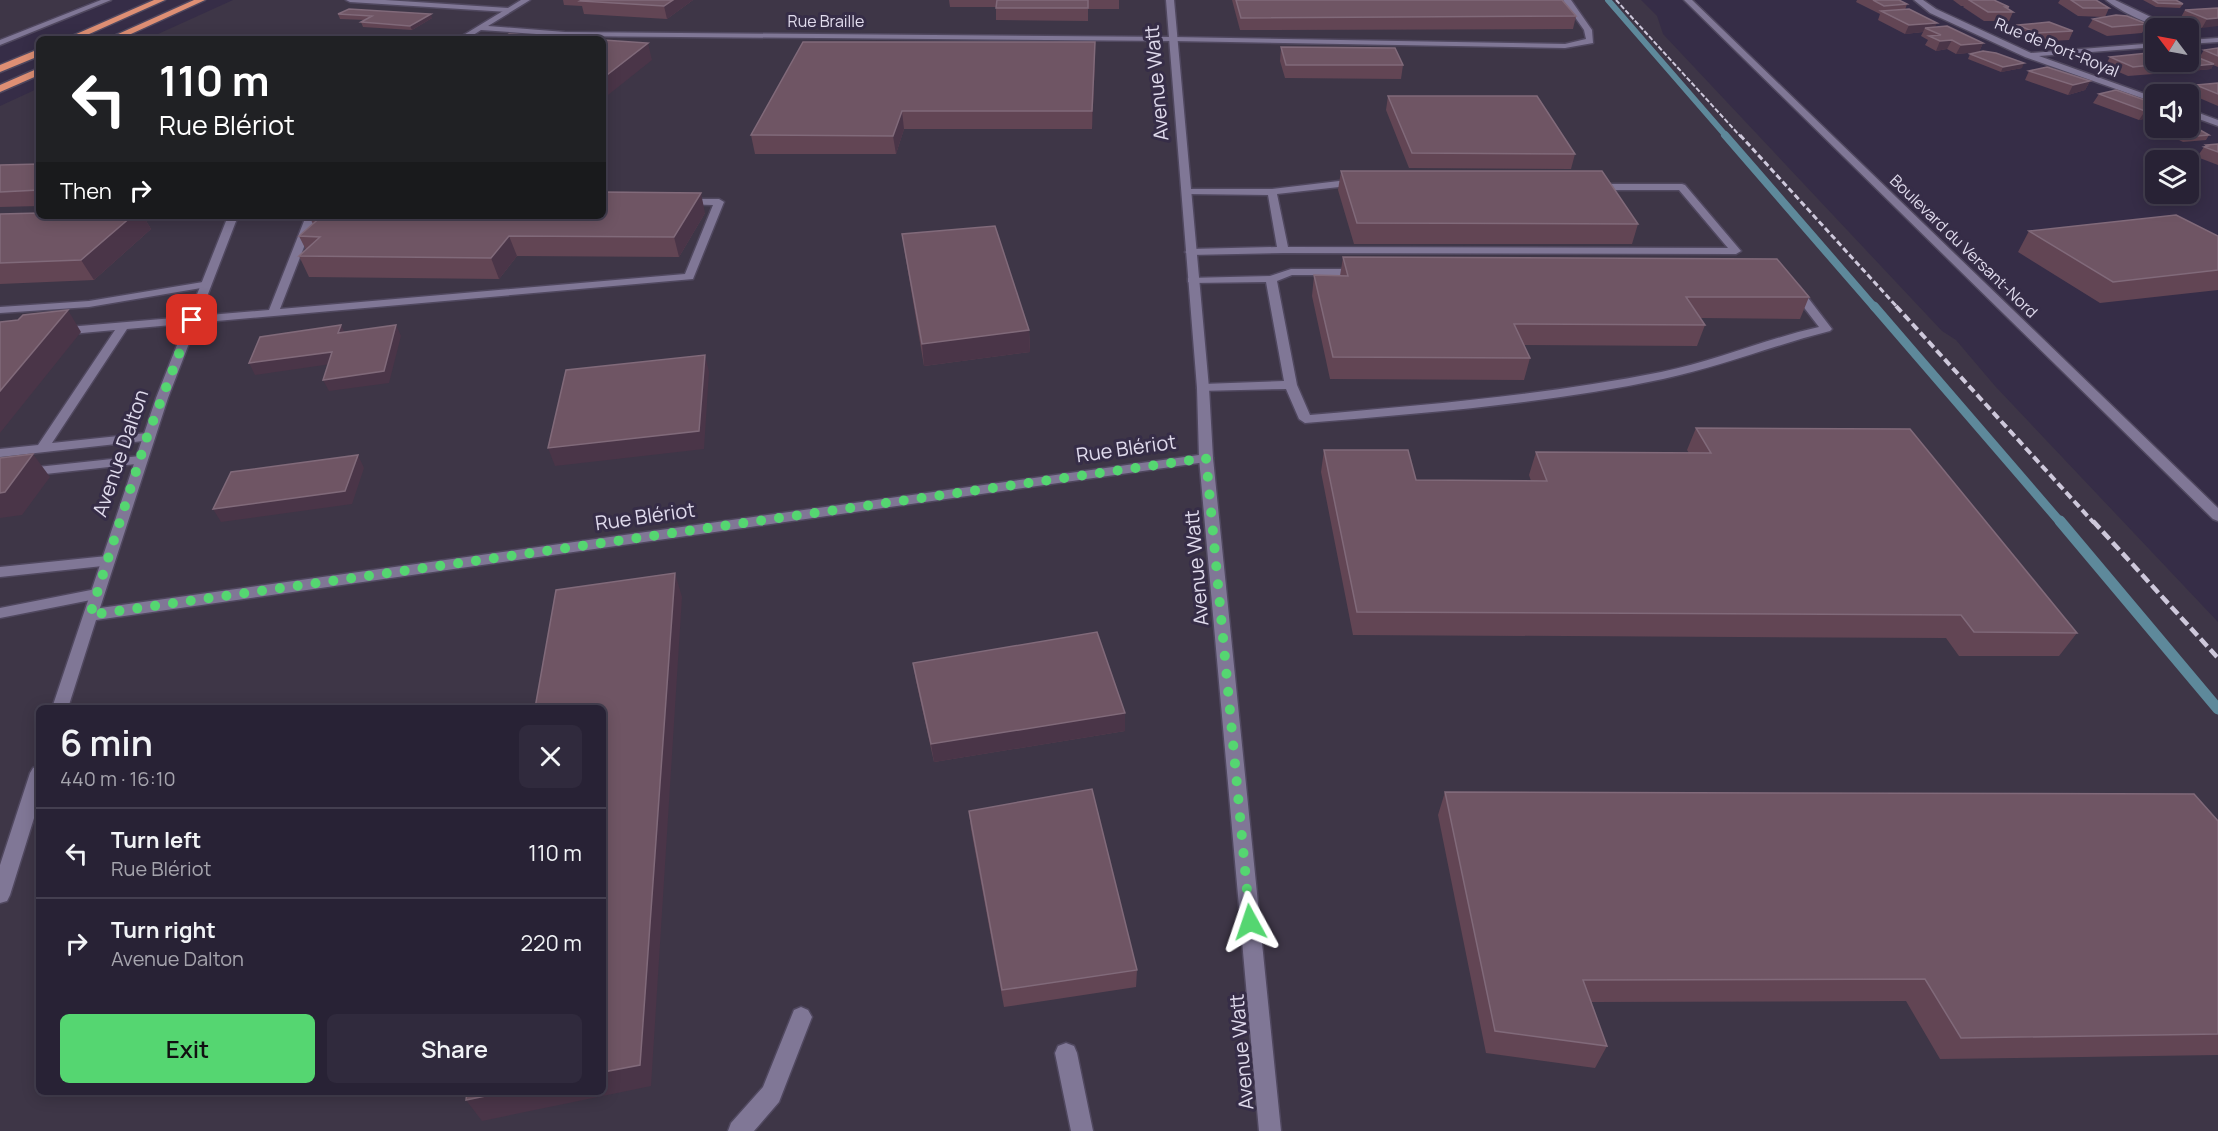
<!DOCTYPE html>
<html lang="en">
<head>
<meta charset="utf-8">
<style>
  :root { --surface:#282235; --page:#302a3d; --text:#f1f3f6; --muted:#a5a4ad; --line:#443f50; --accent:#55d671 }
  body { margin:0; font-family:Manrope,sans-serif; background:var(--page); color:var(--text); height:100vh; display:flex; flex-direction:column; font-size:22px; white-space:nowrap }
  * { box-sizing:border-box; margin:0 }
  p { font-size:20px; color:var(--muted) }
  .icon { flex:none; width:33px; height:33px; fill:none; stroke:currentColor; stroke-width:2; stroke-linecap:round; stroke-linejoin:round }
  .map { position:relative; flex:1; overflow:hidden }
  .side { position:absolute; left:36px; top:705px; width:570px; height:390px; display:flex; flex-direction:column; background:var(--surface); border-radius:9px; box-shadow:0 3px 15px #0003,0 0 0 2px var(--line) }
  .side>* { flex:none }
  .hud { position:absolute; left:36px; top:36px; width:570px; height:183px; border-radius:9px; box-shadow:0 3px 15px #0003,0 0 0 2px var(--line); background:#202124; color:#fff; overflow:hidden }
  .needle { width:39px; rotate:302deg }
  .controls { position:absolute; left:2145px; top:18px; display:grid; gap:12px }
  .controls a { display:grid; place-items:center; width:54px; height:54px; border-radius:9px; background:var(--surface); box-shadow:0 3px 15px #0003,0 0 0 2px var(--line); font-size:30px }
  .pin { position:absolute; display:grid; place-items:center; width:51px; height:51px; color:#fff; margin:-26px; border-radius:12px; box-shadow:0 3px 9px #0006 }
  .me { position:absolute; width:66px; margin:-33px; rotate:355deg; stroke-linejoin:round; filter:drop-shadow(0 0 4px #0008) }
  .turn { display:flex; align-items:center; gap:21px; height:126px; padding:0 24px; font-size:27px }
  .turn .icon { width:78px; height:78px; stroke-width:2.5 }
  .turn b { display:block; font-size:42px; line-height:51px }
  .then { display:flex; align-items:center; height:57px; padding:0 24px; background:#0003; gap:12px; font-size:22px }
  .round { display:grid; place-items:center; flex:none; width:63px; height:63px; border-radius:9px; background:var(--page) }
  .head { display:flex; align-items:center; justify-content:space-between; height:102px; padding:0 24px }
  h1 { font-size:36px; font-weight:600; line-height:45px }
  .action { display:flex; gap:12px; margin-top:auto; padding:12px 24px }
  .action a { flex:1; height:69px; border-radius:9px; background:var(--accent); color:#111; font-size:24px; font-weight:600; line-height:69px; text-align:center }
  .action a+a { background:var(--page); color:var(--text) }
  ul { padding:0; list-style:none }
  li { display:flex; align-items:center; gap:18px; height:90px; padding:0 24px; border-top:2px solid var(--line) }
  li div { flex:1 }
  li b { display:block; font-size:22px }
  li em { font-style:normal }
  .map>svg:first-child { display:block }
</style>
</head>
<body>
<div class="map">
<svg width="2218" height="1131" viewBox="0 0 2218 1131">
  <rect width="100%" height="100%" fill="#362d47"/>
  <path fill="#3e3647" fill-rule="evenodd" d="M0 0H96L0 39Z
    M233 0H1641L1657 16 1663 34 1942 331 1956 340 1995 386 2218 622V1131H0V106L39 88V216H603V39H147ZM39 708H603V1092H39Z"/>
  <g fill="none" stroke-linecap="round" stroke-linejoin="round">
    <path stroke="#5e899b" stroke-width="6" d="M1608 0 1727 137"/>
    <path stroke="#5e899b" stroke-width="8" d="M1725 135 1875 308"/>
    <path stroke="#5e899b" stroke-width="9" d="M1874 306 2061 523"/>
    <path stroke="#5e899b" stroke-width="11" d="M2060 521 2218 709"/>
    <g stroke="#50485f" stroke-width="3">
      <path id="lane" d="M346 0H385L508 8 512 10 508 12 350 2Z
        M1563 0H1571L1592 30 1593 43 1565 48 1173 41 1169 39 1173 37 1565 44 1586 39 1584 30Z
        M1339 181 1359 182 1364 185 1359 188 1339 187 1277 194 1288 247 1728 248 1679 190H1593L1588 187 1593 184H1682L1685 185 1741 251 1736 254 1283 253 1190 255 1185 252 1190 249 1277 247 1268 195 1187 194 1184 193V189H1272Z
        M684 199H719L724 202 693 279 127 329 52 443 147 433 152 434 154 437 152 440 0 457V449L38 445 115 330 60 335 54 331 56 328 269 310 306 216H316L280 309 685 274 713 205 680 204V200Z
        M1291 269H1359L1364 272 1359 275H1292L1277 281 1297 385 1310 415C1427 405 1545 395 1661 372 1715 361 1765 339 1819 327L1789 288 1795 285 1799 286 1832 329 1830 331C1774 345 1720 367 1663 379 1545 404 1425 413 1305 423L1299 419 1286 389 1199 391 1197 388 1203 384 1284 381 1266 282 1192 283 1188 282V278L1270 276Z
        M203 282 207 283V287L89 307 0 313V307L89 301Z
        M140 456 145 457 147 460 145 463 0 479V471Z
        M107 556 114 561 112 565 0 577V567Z
        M96 589 101 590 104 594 101 598 0 618V608Z
        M801 1007 808 1010 812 1017 779 1102 754 1131H728L731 1123 763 1087 794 1010Z
        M1066 1043 1074 1046 1077 1053 1093 1131H1071L1055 1053 1058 1046Z"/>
    </g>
    <g stroke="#50485f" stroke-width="3">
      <path id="street" d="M101 0H111L0 45V40Z
        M521 0H530L488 26 565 32 1173 37 1177 39 1173 41 565 36 481 30 467 39H457Z
        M1914 0H1923L1936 9 2031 53 2156 43V47L2039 56 2156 98V103L2025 57 1930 13Z
        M2106 0H2115L2174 28C2156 30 2120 11 2106 0Z
        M2218 38V42L2188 44V40Z
        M2188 109 2218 120V126L2188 115Z
        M228 216H238L168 398 100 608 1206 454 1213 458 1206 462 96 620 68 708H52L156 398Z
        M39 766V802L10 895 7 901 0 903V865L30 773 33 768Z"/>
    </g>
    <g stroke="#50485f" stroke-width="3">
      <path id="secondary" d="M1166 0H1174L1209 388 1213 458 1281 1131H1259L1199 458 1197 388Z
        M1684 0H1692L2218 508V521L2213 519Z"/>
    </g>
    <g stroke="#50485f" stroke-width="3">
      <path id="highway" d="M154 0H165L78 39H65Z
        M194 0H205L120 39H107Z
        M39 49V56L0 72V65Z
        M39 68V75L0 92V85Z"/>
    </g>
    <use href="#lane" fill="#807796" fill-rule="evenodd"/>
    <use href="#street" fill="#807796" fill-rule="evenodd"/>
    <use href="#secondary" fill="#807796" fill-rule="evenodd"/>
    <use href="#highway" fill="#de8f74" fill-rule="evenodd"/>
    <path stroke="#cec8db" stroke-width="2" stroke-dasharray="5 2" stroke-linecap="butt" d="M1616 0 1741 137"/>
    <path stroke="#cec8db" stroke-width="3" stroke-dasharray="6 3" stroke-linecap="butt" d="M1740 135 1898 308"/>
    <path stroke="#cec8db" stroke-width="4" stroke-dasharray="8 4" stroke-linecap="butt" d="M1896 306 2094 523"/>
    <path stroke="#cec8db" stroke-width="4.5" stroke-dasharray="10 4.5" stroke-linecap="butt" d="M2093 521 2218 658"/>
  </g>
  <path fill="#624554" d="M563 0H693L667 19 584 14 582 6 564 5Z
    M949 0H1119V9H1088V21L996 20V7H950Z
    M1232 0H1562L1576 16 1573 29 1240 30Z
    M1857 0H1899L1907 4 1905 10 1935 27 1983 43 1979 52 1956 54 1947 49 1936 51 1925 45 1928 40 1921 36 1923 32 1905 34 1878 20 1880 14 1856 2Z
    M1953 0H1994L2009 7 2008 9 2013 12 2009 21H1984L1963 7 1964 6H1961Z
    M2060 0H2096L2109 8 2105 17 2147 24 2142 33 2107 36 2088 27 2093 19 2103 17 2078 16 2058 3Z
    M2143 0H2176L2183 4 2180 8 2156 7Z
    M2218 8 2202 28 2180 19 2185 10Z
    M338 14 432 18 412 30 363 27 361 22 365 20 340 19Z
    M2018 25 2073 31 2069 40 2032 42 2013 33Z
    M1281 47 1403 65 1401 79 1285 78 1280 61Z
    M2218 48V67L2213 65 2211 69 2181 72 2169 67 2166 73 2128 76 2105 66 2110 57 2156 62H2188L2199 58 2204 50Z
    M1970 54 2022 68 2001 72 1968 59Z
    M1095 59 1092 129H904L896 154H755L751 135Z
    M2029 71 2090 81 2085 90 2068 95 2025 80Z
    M2218 83V106L2190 94 2196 85Z
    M2099 94 2156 104V116L2139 120 2093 103Z
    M1388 96 1575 154 1571 169 1409 168 1386 110Z
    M2150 119H2156V128H2188L2209 135 2206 140 2183 142 2147 124Z
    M2218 144V165L2197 157 2204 147 2206 145Z
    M39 164V206L0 207V165Z
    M1341 171 1638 224 1632 244H1354L1338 190Z
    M705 213 679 257 517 256 499 279 309 277 299 256 306 250 299 236 313 224 309 216H603Z
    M0 214 39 216H143L151 229 94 280 0 284Z
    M2029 231 2218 236V290L2100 303 2018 252Z
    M902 234 1029 330 1030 352 924 366 905 254Z
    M1343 257 1809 297 1800 319 1701 318 1705 325 1697 346 1524 345 1530 358 1524 380 1330 379 1312 296 1314 275 1340 276Z
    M1696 428 2077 633 2059 656H1959L1946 638 1353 635 1321 472 1324 450 1416 480 1531 481 1529 475 1536 452 1689 453 1687 450Z
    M913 663 1125 731 934 762 916 681Z
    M1445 792 2218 821V1055L1940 1059 1906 1001 1591 1002 1607 1046 1595 1068 1486 1053 1438 815Z
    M969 811 1137 970 1136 987 1004 1007 971 829Z"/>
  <path fill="#4a3548" d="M673 0H693L667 19 664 6Z
    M431 14 432 18 412 30 410 26Z
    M2218 18V26L2202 28 2207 19Z
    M1937 23 1933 31 1925 28 1923 32 1905 34 1909 25Z
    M1952 40 1947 49 1936 51 1940 41Z
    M1095 42V59L1092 129V111Z
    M648 43 652 60 603 99V78Z
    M1983 43 1979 52 1956 54 1961 45Z
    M2024 63 2022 68 2001 72 2003 67Z
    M2214 64 2211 69 2181 72 2183 67Z
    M2090 81 2085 90 2068 95 2073 85Z
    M2156 108V116L2139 120 2145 111Z
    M902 111 904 129 896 154 893 136Z
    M701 193 705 213 679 257 674 237Z
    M132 216H143L151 229 94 280 81 260Z
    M509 236 517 256 499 279 491 258Z
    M68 310 81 332 0 433V391Z
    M341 325 347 337 338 333Z
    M396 325 401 336 389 383 329 391 323 380Z
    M1029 330 1030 352 924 366 922 344Z
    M332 352 338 363 255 375 249 363Z
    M705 355 709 372 704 449 555 466 548 448Z
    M33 454 50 477 22 515 0 518V493Z
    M358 455 364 468 352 504 221 522 213 509Z
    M675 573 682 597 651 1086 482 1121 466 1100 505 1092H603V1072Z
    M1125 713V731L934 762 931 744Z"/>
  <path fill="#6f5564" stroke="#816a7a" stroke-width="1.5" d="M582 0H673L664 6 580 1Z
    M997 0H1088V8H996Z
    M1236 0H1562L1576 16 1241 18Z
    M1873 0H1899L1907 4 1884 6Z
    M1969 0H1994L2009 7H2005L2013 12H1988Z
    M2071 0H2096L2109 8H2083Z
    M2153 0H2176L2183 4 2158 3Z
    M2218 8V18L2207 19 2185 10Z
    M349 9 431 14 410 26 361 22 372 16 338 14Z
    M1909 9 1937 23 1909 25 1881 11Z
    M2116 15 2127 16 2147 24 2112 27 2093 19Z
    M2049 22 2073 31 2036 33 2018 25Z
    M1947 26 1983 43 1961 45 1952 40 1940 41 1929 36 1941 35 1925 28Z
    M509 34 541 36 536 39H500Z
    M603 40 648 43 603 78Z
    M803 42H1095L1092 111H902L893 136 751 135Z
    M1281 47 1395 48 1403 65H1286Z
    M2218 48V56L2204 50Z
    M1983 51 1996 53 2024 63 2003 67 1970 54Z
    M2148 53 2156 57V62H2167L2171 63 2133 67 2110 57Z
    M2189 54 2214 64 2183 67 2170 62H2188V55Z
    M2047 67 2090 81 2073 85 2029 71Z
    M2218 83V94L2196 85Z
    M2116 90 2156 104V108L2145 111 2099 94Z
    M1388 96H1537L1575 154 1412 153Z
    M2188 125 2193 126 2209 135 2186 137 2167 128H2188Z
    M2218 144V152L2204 147 2208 146 2206 145Z
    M39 164V190L0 192V165Z
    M1341 171H1602L1638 224 1357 223Z
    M603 192 701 193 674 237 509 236 491 258 299 256 320 237 299 236 322 216H603Z
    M39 213V216H132L81 260 0 263V214Z
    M2176 215 2218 236V270L2113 282 2029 231Z
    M995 226 1029 330 922 344 902 234Z
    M1343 257 1777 259 1809 297H1686L1705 325 1514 324 1530 358 1333 357 1314 275 1348 276Z
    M68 310 0 391V322L18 320 23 315Z
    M341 325 338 333 396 325 384 371 323 380 332 352 249 363 260 337Z
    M705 355 699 431 548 448 566 370Z
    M1696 428 1910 429 2077 633 1974 632 1961 615 1357 612 1324 450H1408L1416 480 1547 481 1536 452 1711 453Z
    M33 454 5 492 0 493V458Z
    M358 455 345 491 213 509 231 472Z
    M675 573 640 1065 603 1072V708H535L556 590Z
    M1097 632 1125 713 931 744 913 663Z
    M1092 789 1137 970 1002 990 969 811Z
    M1445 792 2194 794 2218 821V1034L1961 1038 1925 979 1583 980 1607 1046 1495 1031Z
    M467 1092H505L466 1100Z"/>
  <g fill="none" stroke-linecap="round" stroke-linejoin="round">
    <path stroke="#55d671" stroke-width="10" stroke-dasharray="0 18" d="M192 320 147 437 90 615 1206 458 1250 922"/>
  </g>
  <g text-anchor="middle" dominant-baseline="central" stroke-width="6" stroke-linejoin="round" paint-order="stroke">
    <g font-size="16" fill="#e0dbed" stroke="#362d47">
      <text x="826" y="21">Rue Braille</text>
      <text transform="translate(2057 47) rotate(22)">Rue de Port-Royal</text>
      <text transform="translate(1964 246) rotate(44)">Boulevard du Versant-Nord</text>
    </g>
    <g font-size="20" fill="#e0dbed" stroke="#362d47">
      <text transform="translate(1156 83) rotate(-95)">Avenue Watt</text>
      <text transform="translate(1126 448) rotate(-8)">Rue Blériot</text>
      <text transform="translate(120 453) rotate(-71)">Avenue Dalton</text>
      <text transform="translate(645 516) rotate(-8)">Rue Blériot</text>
      <text transform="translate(1196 568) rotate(-95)">Avenue Watt</text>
      <text transform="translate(1241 1052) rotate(-95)">Avenue Watt</text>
    </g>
  </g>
</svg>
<div class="controls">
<a><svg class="needle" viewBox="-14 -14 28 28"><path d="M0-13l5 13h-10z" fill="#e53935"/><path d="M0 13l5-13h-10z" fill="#a5a4ad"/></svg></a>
<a><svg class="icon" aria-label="sound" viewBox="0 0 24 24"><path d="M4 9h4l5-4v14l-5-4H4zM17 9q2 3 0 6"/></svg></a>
<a><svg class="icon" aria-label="layers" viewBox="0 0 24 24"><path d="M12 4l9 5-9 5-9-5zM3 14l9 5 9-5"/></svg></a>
</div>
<div class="pin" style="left:192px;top:320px;background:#d93025"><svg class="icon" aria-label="arrive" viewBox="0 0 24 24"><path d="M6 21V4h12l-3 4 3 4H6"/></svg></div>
<svg class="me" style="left:1250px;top:922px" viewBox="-20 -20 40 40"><path d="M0-17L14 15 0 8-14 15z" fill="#55d671" stroke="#fff" stroke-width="4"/></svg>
<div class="hud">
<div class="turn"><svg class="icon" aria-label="left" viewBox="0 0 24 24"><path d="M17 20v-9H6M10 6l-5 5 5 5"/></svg><div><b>110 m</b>Rue Blériot</div></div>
<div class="then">Then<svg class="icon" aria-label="right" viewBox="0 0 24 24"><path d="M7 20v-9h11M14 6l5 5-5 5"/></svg></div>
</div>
<section class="side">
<div class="head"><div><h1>6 min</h1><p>440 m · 16:10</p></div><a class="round"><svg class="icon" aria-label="close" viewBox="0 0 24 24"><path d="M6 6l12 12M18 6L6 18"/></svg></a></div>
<ul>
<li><svg class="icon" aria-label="left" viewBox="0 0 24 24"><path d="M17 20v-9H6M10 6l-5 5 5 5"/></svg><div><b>Turn left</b><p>Rue Blériot</p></div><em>110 m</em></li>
<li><svg class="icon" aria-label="right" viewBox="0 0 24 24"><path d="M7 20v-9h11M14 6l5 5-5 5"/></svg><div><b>Turn right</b><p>Avenue Dalton</p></div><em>220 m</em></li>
</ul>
<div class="action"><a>Exit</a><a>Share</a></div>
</section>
</div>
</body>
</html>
